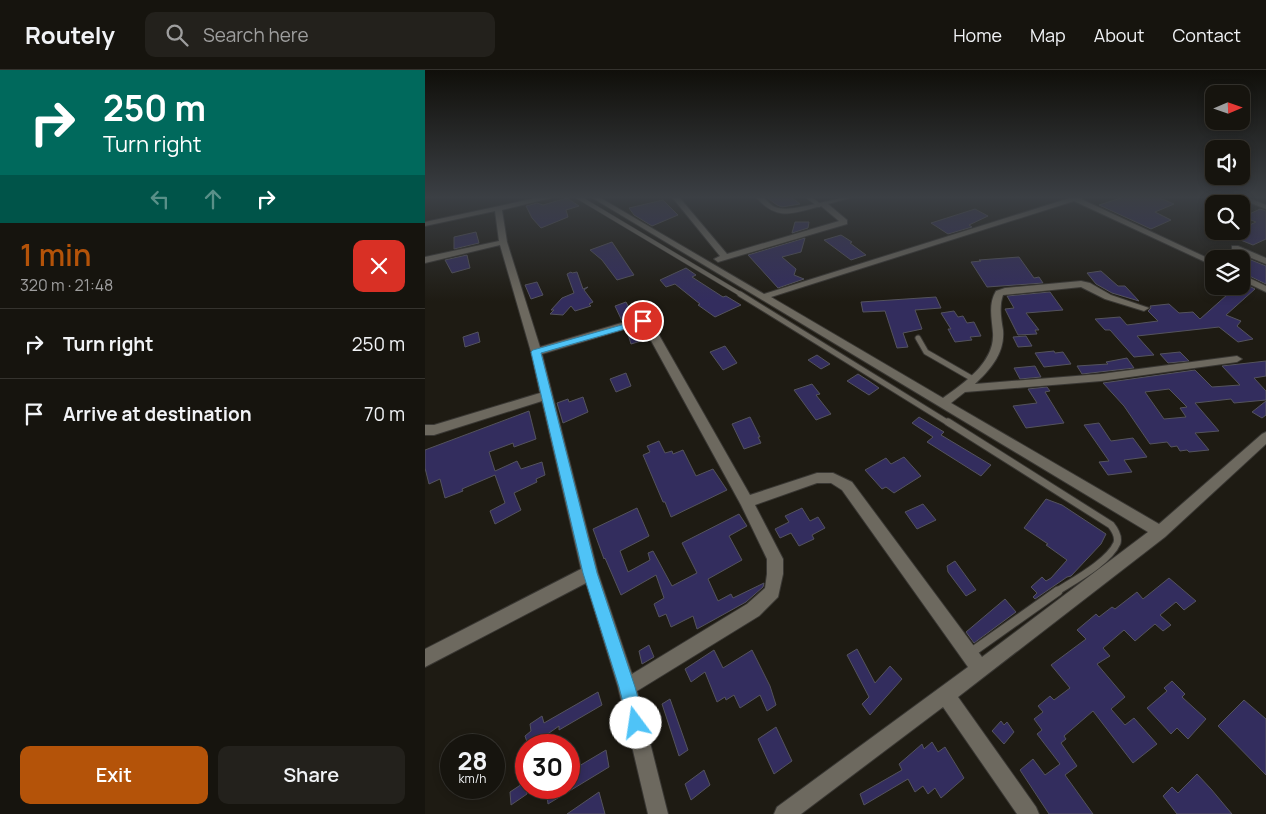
<!DOCTYPE html>
<html lang="en">
<head>
<meta charset="utf-8">
<style>
  :root { --surface:#16140e; --page:#23211c; --text:#f1f3f6; --muted:#9e9e9e; --line:#35332e; --accent:#b45309 }
  body { margin:0; font-family:Manrope,sans-serif; background:var(--page); color:var(--text); height:100vh; display:flex; flex-direction:column; font-size:19px; white-space:nowrap }
  * { box-sizing:border-box; margin:0 }
  p { font-size:16px; color:var(--muted) }
  .icon { flex:none; width:28px; height:28px; fill:none; stroke:currentColor; stroke-width:2; stroke-linecap:round; stroke-linejoin:round }
  .map { position:relative; flex:1; overflow:hidden }
  .sheet { display:flex; flex-direction:column; background:var(--surface); width:425px }
  .sheet>* { flex:none }
  .banner { background:#00695c; color:#fff; overflow:hidden }
  .needle { width:32px; rotate:88deg }
  .controls { position:absolute; left:780px; top:15px; display:grid; gap:10px }
  .controls a { display:grid; place-items:center; width:45px; height:45px; border-radius:10px; background:var(--surface); box-shadow:0 2px 8px #0003,0 0 0 1px var(--line); font-size:25px }
  .speed { position:absolute; left:15px; top:664px; display:flex; gap:10px; font-size:25px; font-weight:700; text-align:center }
  .speed>* { display:grid; place-content:center; width:65px; height:65px; border-radius:50%; background:var(--surface); box-shadow:0 2px 8px #0003,0 0 0 1px var(--line); line-height:1 }
  .speed small { font-size:12px; font-weight:400 }
  .speed .limit { border:8px solid #d22; background:#fff; color:#111 }
  .pin { position:absolute; display:grid; place-items:center; width:42px; height:42px; color:#fff; margin:-21px; border:2px solid #fff; border-radius:50%; box-shadow:0 1px 5px #0007 }
  .me { position:absolute; width:55px; margin:-28px; rotate:346deg; stroke-linejoin:round; filter:drop-shadow(0 0 4px #0008) }
  .turn { display:flex; align-items:center; gap:18px; height:105px; padding:0 20px; font-size:22px }
  .turn .icon { width:65px; height:65px; stroke-width:2.5 }
  .turn b { display:block; font-size:35px; line-height:42px }
  .lanes { display:flex; align-items:center; height:48px; padding:0 20px; background:#0003; justify-content:center; gap:25px; direction:ltr }
  .lanes .off { opacity:.35 }
  .round { display:grid; place-items:center; flex:none; width:52px; height:52px; border-radius:10px; background:var(--page) }
  .head { display:flex; align-items:center; justify-content:space-between; height:85px; padding:0 20px }
  h1 { font-size:30px; font-weight:600; line-height:38px; color:var(--accent) }
  .button { display:flex; gap:10px; margin-top:auto; padding:10px 20px }
  .button a { flex:1; height:58px; border-radius:10px; background:var(--accent); color:#fff; font-size:20px; font-weight:600; line-height:58px; text-align:center }
  .button a+a { background:var(--page); color:var(--text) }
  ul { padding:0; list-style:none }
  li { display:flex; align-items:center; gap:15px; height:70px; padding:0 20px; border-top:1px solid var(--line) }
  li div { flex:1 }
  li b { display:block; font-size:19px }
  li em { font-style:normal }
  header { display:flex; align-items:center; gap:30px; box-sizing:border-box; height:70px; padding:0 25px; background:var(--surface); border-bottom:1px solid var(--line) }
  header strong { font-size:24px }
  nav { display:flex; gap:28px; margin-inline-start:auto; font-size:18px }
  .search { width:350px; height:45px; background:var(--page); display:flex; align-items:center; gap:12px; box-sizing:border-box; padding:0 18px; border-radius:10px; color:var(--muted); font-size:19px }
  main { display:flex; flex:1; min-height:0 }
  .map>svg:first-child { display:block }
</style>
</head>
<body>
<header>
<strong>Routely</strong>
<div class="search"><svg class="icon" aria-label="search" viewBox="0 0 24 24"><circle cx="10" cy="10" r="6"/><path d="M15 15l6 6"/></svg>Search here</div>
<nav><a>Home</a><a>Map</a><a>About</a><a>Contact</a></nav>
</header>
<main>
<section class="sheet">
<div class="banner">
<div class="turn"><svg class="icon" aria-label="right" viewBox="0 0 24 24"><path d="M7 20v-9h11M14 6l5 5-5 5"/></svg><div><b>250 m</b>Turn right</div></div>
<div class="lanes"><svg class="icon off" aria-label="left" viewBox="0 0 24 24"><path d="M17 20v-9H6M10 6l-5 5 5 5"/></svg><svg class="icon off" aria-label="ahead" viewBox="0 0 24 24"><path d="M12 20V5M6 11l6-6 6 6"/></svg><svg class="icon" aria-label="right" viewBox="0 0 24 24"><path d="M7 20v-9h11M14 6l5 5-5 5"/></svg></div>
</div>
<div class="head"><div><h1>1 min</h1><p>320 m · 21:48</p></div><a class="round" style="background:#d93025;color:#fff"><svg class="icon" aria-label="close" viewBox="0 0 24 24"><path d="M6 6l12 12M18 6L6 18"/></svg></a></div>
<ul>
<li><svg class="icon" aria-label="right" viewBox="0 0 24 24"><path d="M7 20v-9h11M14 6l5 5-5 5"/></svg><div><b>Turn right</b></div><em>250 m</em></li>
<li><svg class="icon" aria-label="arrive" viewBox="0 0 24 24"><path d="M6 21V4h12l-3 4 3 4H6"/></svg><div><b>Arrive at destination</b></div><em>70 m</em></li>
</ul>
<div class="button"><a>Exit</a><a>Share</a></div>
</section>
<div class="map">
<svg width="841" height="744" viewBox="0 0 841 744">
  <rect width="100%" height="100%" fill="#1e1b13"/>
  <path fill="#332d5e" stroke="#54535d" fill-rule="evenodd" d="M341 127H366L375 134 357 137 352 135Z
    M699 127H732L749 134 730 142 746 150 726 159 674 135Z
    M142 128 154 136 141 140 143 147 116 158 107 148 101 136 112 133 118 135Z
    M238 130 253 145 227 156 209 145 204 138Z
    M550 139 563 146 544 155 547 157 523 164 506 153Z
    M835 139 841 141V169L828 175 803 165 816 161V159L831 152 818 147Z
    M370 152H384L383 158 367 163Z
    M51 162 54 173 29 179V167Z
    M416 165 427 172 425 173 441 185 426 190 399 170Z
    M380 168 376 182 357 187 371 199 369 205 379 209 353 218 323 185Z
    M187 172 209 205 192 210 177 190 165 180Z
    M811 184 841 196V214L816 202V189H802Z
    M42 185 45 198 27 203 20 190Z
    M594 187 609 208 614 207 618 213 562 217 546 192 556 191 554 190Z
    M261 198 271 205 267 207 298 227 301 226 316 235 290 247 273 235 275 234 250 214 241 217 235 210Z
    M676 201 693 216H700L714 231 687 223 671 214 662 203Z
    M146 202 147 203 152 202 158 219 163 217 159 220 168 232 164 234 166 236 150 241 146 236 138 245 125 244 129 240H126L137 228 149 223 142 204Z
    M112 212 118 225 106 229 100 215Z
    M816 212 830 219 801 245 816 251 812 256 828 269 813 272 794 257 712 266 729 285 709 287 685 260H680L670 249 695 247 702 255 733 251 723 241 726 238 725 236 744 234 754 243 768 242 775 249 812 216H816Z
    M625 222 638 240 601 243 614 260H610L612 264 593 265 580 239 589 238 582 226Z
    M511 227 516 238 490 240 497 259 478 263 483 277 472 278 460 241 438 242 436 232Z
    M201 232 209 247 197 251 190 236Z
    M529 241 533 247 538 246 542 253 549 252 556 266 545 267 547 270 530 272 523 259H526L516 243Z
    M212 257 216 271 206 274 202 261Z
    M53 262 55 272 40 277 38 267Z
    M601 266 607 276 593 277 588 267Z
    M300 276 312 293 298 300 285 282Z
    M629 281 630 283 638 282 646 294 619 297 610 283Z
    M755 282 764 291 743 293 735 284Z
    M392 285 405 294 396 299 383 290Z
    M702 288 709 298 657 304 652 296 683 294 681 292Z
    M841 291V306L829 308 841 321V330L809 333 806 329 770 333 794 361 770 363 784 380 764 382 762 380 755 381 752 376 746 377 742 372 725 374 699 336 678 313 770 300 787 317 815 315 797 296ZM744 319 762 337 755 338 761 347 739 349 720 322Z
    M610 296 616 307 595 309 589 298Z
    M201 303 206 316 191 322 185 309Z
    M433 304 444 311 454 318 444 325 422 311Z
    M387 314 395 324 391 325 406 344 391 350 369 320Z
    M622 317 625 321 620 322 639 353 601 358 588 336 612 333 603 319Z
    M158 327 163 342 138 353 132 333 143 329 144 332Z
    M841 331V345L837 348 827 342Z
    M104 341 111 369 89 377 88 373 64 382 70 401 92 391 96 399 117 392 120 405 111 409 112 412 89 423 96 440 70 454 65 441 80 433 70 405 37 419 38 421 20 428 15 409 4 414 0 398V380Z
    M325 347 335 367H333L336 373 319 379 307 354Z
    M494 347 519 362 516 365 566 395 556 406 502 372 508 367 487 353Z
    M674 353 686 371 708 368 722 387 699 390 707 402 683 405 674 392 684 391 659 355Z
    M234 371 240 383 247 381 248 384 258 380 271 406 288 399 302 420 246 447 240 432H238L218 385 225 382 222 376Z
    M479 387 496 406 469 423 461 417 457 419 440 400 461 388 466 394Z
    M621 429 637 435 681 464 676 474 646 506 642 507 610 529 608 527 612 523 606 517 617 507 621 511 626 508 642 490 621 475 623 474 599 458Z
    M498 434 511 450 492 459 480 442Z
    M212 438 224 466 195 481 203 502 225 490 223 483 228 481 247 516 272 503 257 473 314 444 322 456 304 466 317 490 283 509 293 531 306 524 308 528 339 513 338 517 321 532 272 559 268 546 246 557 241 544 234 547 229 534 239 528 231 505 196 525 180 488 179 489 168 459Z
    M377 438 385 451 393 447 400 458 387 465 389 469 374 476 366 463 355 468 350 459 364 452 360 446Z
    M530 491 551 520 541 526 523 502 522 496Z
    M744 508 771 531 759 540 751 532 735 545 746 555 738 561 730 554 710 571 699 560 678 578 685 586 672 594 700 627 686 639 700 655 709 648 732 674 708 693 668 641 639 666 641 669 636 673 652 696 640 705 668 744H624L595 700 608 689 620 705 635 694 612 664 617 660 609 649 618 642 613 636 625 626 629 630 645 618 626 595 661 569 652 560 671 544 674 547 687 537 690 539 712 522 718 529Z
    M580 529 591 542 549 573 541 562Z
    M224 575 229 587 217 594 214 581Z
    M432 579 450 613 465 596 477 609 445 645 437 634 444 627 422 585Z
    M289 580 298 598 327 580 345 616 351 635 342 641 335 625 315 638 309 625 301 630 300 627 292 632 280 602 266 612 260 599Z
    M747 611 760 624 757 627 781 649 763 669 752 658 746 664 722 638 742 621 739 618Z
    M173 622 177 635 134 660V656L107 675H103L100 666 106 661 105 654 117 646 119 653Z
    M245 629 263 680 254 686 237 634Z
    M819 630 841 649V705L793 656Z
    M576 651 579 655 582 652 589 662 579 674 567 661Z
    M351 657 367 691 349 704 333 669Z
    M507 672 513 682 520 677 539 708 516 728 510 718 503 724 498 716 490 722 483 709 439 735 435 724 477 700 474 694 497 674 499 679Z
    M181 680 184 697 123 734 121 718H144V702Z
    M279 700 285 715 266 730 260 714Z
    M772 704 786 719 807 744H752L738 726 747 717 753 723Z
    M100 712 102 724 86 735 85 722Z
    M174 722 180 744H142Z"/>
  <g fill="none" stroke-linecap="round" stroke-linejoin="round">
    <g stroke="#393733" stroke-width="5">
      <path id="service-far3" d="M153 127 317 225
        M383 127 394 135"/>
    </g>
    <g stroke="#393733" stroke-width="7">
      <path id="service-far2" d="M315 224 525 354
        M493 268 501 282 548 309"/>
    </g>
    <g stroke="#393733" stroke-width="9">
      <path id="service-far1" d="M523 352 686 455C690 460 694 466 692 473 684 492 648 511 631 522"/>
    </g>
    <g stroke="#393733" stroke-width="11">
      <path id="service" d="M544 584 633 521"/>
    </g>
    <g stroke="#393733" stroke-width="2">
      <path id="minor" d="M116 127H130L77 140 82 172 115 277 210 249 218 248 226 251 325 425 392 403H408L427 412 557 587 723 462 166 127H174L339 224 648 127H659L656 129 789 191V196L649 131 346 227 518 328C539 313 570 292 568 263 567 249 563 234 571 221L580 218 656 211 665 213 686 225 724 238 719 241 680 229 656 217 578 225C574 236 576 248 578 260 580 283 566 299 550 314L676 304 812 286 817 289 812 292 676 311 540 322 526 333 734 454 837 364 841 362V374L740 467 533 627 611 737 614 744H592L518 637 376 744H349L352 737 543 597 417 420 406 413H392L330 435 358 489V504L353 527 334 546 212 621 243 744H223L193 617 161 513 0 597V579L156 499 117 331 9 365H0V355H9L115 323 106 282 75 175 0 193V187L74 171 70 141 0 156V152ZM217 254 316 435 342 489V504L340 518 322 534 207 604 173 503 117 284Z
        M247 127H254L302 184 414 151 396 136C368 143 353 152 331 127H338C342 130 346 136 350 137 366 144 408 127 428 127L403 134 422 150V154L293 192 289 189 295 186Z
        M811 127H821L841 135V139Z
        M807 176H813L841 188V194L807 180Z
        M816 204 841 216V222L816 210Z"/>
    </g>
    <use href="#service-far3" stroke="#6d695f" stroke-width="4"/>
    <use href="#service-far2" stroke="#6d695f" stroke-width="5"/>
    <use href="#service-far1" stroke="#6d695f" stroke-width="7"/>
    <use href="#service" stroke="#6d695f" stroke-width="9"/>
    <use href="#minor" fill="#6d695f" fill-rule="evenodd"/>
  </g>
  <linearGradient id="sky" x2="0" y2="1"><stop stop-color="#100f0a"/><stop offset="0.55" stop-color="#3b3f44"/><stop offset="1" stop-color="#3b3f44" stop-opacity="0"/></linearGradient>
  <rect width="841" height="231" fill="url(#sky)"/>
  <path fill="#4fc3f7" stroke="#337fa1" d="M218 249 222 251 221 253 116 283 172 503 210 617 220 653 217 659 211 662 205 659 194 617 158 503 106 282 108 280Z"/>
</svg>
<div class="controls">
<a><svg class="needle" viewBox="-14 -14 28 28"><path d="M0-13l5 13h-10z" fill="#e53935"/><path d="M0 13l5-13h-10z" fill="#9e9e9e"/></svg></a>
<a><svg class="icon" aria-label="sound" viewBox="0 0 24 24"><path d="M4 9h4l5-4v14l-5-4H4zM17 9q2 3 0 6"/></svg></a>
<a><svg class="icon" aria-label="search" viewBox="0 0 24 24"><circle cx="10" cy="10" r="6"/><path d="M15 15l6 6"/></svg></a>
<a><svg class="icon" aria-label="layers" viewBox="0 0 24 24"><path d="M12 4l9 5-9 5-9-5zM3 14l9 5 9-5"/></svg></a>
</div>
<div class="speed"><div>28<small>km/h</small></div><div class="limit">30</div></div>
<div class="pin" style="left:218px;top:251px;background:#d93025"><svg class="icon" aria-label="arrive" viewBox="0 0 24 24"><path d="M6 21V4h12l-3 4 3 4H6"/></svg></div>
<svg class="me" style="left:211px;top:653px" viewBox="-20 -20 40 40"><circle r="19" fill="#fff"/><path d="M0-13L10 11 0 6-10 11z" fill="#4fc3f7"/></svg>
</div>
</main>
</body>
</html>
